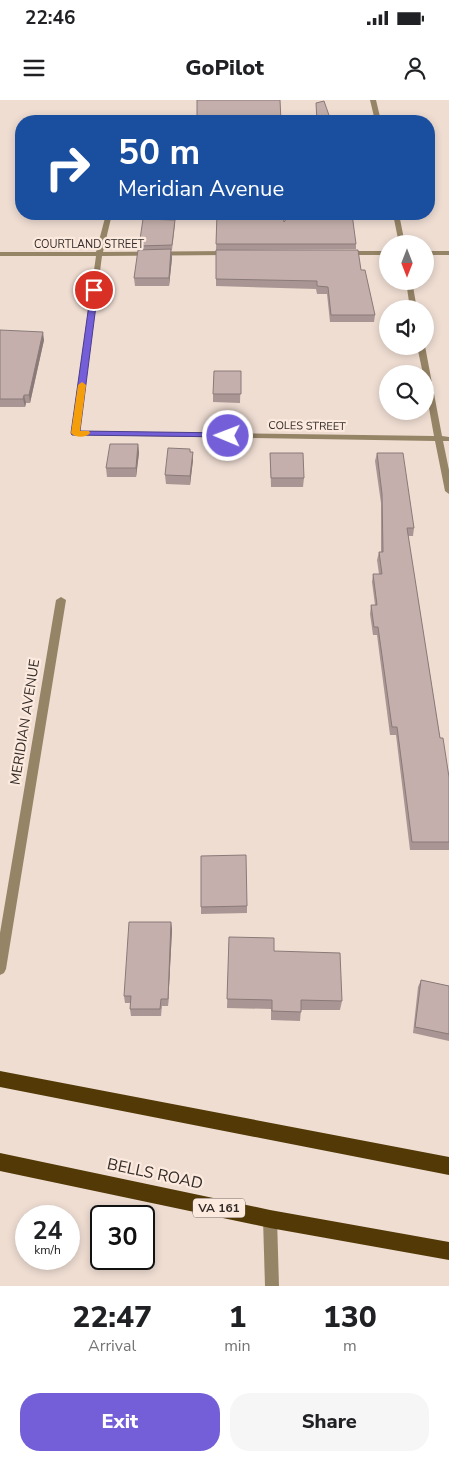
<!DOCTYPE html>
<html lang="en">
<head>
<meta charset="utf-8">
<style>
  :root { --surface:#fff; --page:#f6f6f6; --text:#202124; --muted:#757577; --accent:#745fd9 }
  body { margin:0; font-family:"Nunito Sans",sans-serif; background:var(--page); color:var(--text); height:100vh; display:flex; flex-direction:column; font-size:19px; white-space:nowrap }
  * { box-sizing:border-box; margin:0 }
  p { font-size:16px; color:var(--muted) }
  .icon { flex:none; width:28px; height:28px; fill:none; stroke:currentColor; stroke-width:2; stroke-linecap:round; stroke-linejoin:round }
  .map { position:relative; height:1186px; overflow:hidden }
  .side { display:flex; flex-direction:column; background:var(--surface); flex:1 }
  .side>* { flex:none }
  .hud { position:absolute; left:15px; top:15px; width:420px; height:105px; border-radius:20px; box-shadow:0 2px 8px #0003; background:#1a4fa0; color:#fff; overflow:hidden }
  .needle { width:32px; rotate:180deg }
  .controls { position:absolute; left:379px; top:135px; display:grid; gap:10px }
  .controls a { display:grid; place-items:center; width:55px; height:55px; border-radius:50%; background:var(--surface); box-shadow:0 2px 8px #0003; font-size:25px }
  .speed { position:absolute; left:15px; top:1105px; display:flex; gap:10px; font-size:25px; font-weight:700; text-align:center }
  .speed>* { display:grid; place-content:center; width:65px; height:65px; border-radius:50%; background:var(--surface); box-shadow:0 2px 8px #0003; line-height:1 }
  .speed small { font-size:12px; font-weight:400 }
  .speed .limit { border:2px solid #111; border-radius:8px; background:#fff; color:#111 }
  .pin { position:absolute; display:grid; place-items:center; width:42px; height:42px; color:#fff; margin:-21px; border:2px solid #fff; border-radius:50%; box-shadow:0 1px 5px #0007 }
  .me { position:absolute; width:55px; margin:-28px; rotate:271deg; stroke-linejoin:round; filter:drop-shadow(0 0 4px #0008) }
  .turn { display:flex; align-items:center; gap:18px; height:105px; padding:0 20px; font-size:22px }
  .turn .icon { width:65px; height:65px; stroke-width:2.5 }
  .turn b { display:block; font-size:35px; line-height:42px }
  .eta { display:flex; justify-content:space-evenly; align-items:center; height:85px; text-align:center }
  .eta b { font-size:30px; font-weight:800; line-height:35px }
  .button { display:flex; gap:10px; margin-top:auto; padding:10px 20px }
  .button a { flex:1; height:58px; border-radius:20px; background:var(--accent); color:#fff; font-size:20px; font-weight:800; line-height:58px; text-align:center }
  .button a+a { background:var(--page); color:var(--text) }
  .status { display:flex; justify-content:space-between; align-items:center; height:35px; padding:0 25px; background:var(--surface); direction:ltr }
  .status svg { height:14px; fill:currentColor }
  header { display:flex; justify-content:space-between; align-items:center; height:65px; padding:0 20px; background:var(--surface); font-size:22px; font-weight:800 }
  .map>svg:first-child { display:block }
</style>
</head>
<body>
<div class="status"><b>22:46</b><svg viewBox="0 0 49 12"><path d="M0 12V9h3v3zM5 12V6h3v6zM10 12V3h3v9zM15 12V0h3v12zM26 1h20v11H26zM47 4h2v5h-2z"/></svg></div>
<header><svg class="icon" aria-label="menu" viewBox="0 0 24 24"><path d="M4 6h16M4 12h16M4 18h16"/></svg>GoPilot<svg class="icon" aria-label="person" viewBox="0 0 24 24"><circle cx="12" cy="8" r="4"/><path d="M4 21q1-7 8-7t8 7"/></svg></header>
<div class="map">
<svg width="449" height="1186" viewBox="0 0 449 1186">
  <rect width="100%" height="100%" fill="#efddd2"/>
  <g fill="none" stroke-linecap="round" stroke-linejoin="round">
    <path fill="#968466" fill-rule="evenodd" d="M270 1112 275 1114 277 1119 279 1186H265L263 1119 265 1114Z"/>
    <path fill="#968466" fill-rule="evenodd" d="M370 0H376L381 21H375Z
      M106 114H112L103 152 229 151 232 153 229 155 102 156 79 331 434 336 425 286V274H423L417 246H425L442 336 449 337V341H443L449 370V394L445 391 435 341 72 335 71 333 96 156H0V152H96Z
      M393 114H399L405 144H399Z
      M388 151V155H346L343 153 346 151Z
      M425 151H449V155H425Z
      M406 181H412L417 209H410Z
      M61 497 66 500 6 869 4 873 0 875V833L56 500Z"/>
    <path fill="#523906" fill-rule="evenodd" d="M0 971 449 1057V1075L0 987Z
      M0 1053 270 1110 449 1142V1160L270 1128 0 1071Z"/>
  </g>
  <path fill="#a99694" d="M197 0 281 21H197Z
    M217 114 284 122 356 144V149L216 150Z
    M175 124 172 150H171L172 158 169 186H135L134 178 139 150V146Z
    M216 150 361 170 375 215 374 222H330L327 194H317L316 189 216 186Z
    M0 230 44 240 30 303H26L25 307H0Z
    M241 271 240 303 213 302V294Z
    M138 344 139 353 136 377H107L106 368Z
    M190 352 193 360 190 385 166 384 165 375Z
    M270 353 304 378 303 387H271Z
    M377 353 414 428 413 436H408L440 638 449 677V750H410L396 635H390L377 535H373L370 514 371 505H375L372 482 373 474H379L377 460 379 452H381V403L375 361Z
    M201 756 247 806V813L201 814Z
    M171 822 172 830 168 906H162L161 916H131L130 909V903H125L124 896Z
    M229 837 274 851 342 901 340 910H301L300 921 271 920V909L227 908Z
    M421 880 449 886V941L413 933 418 887Z"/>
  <path fill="#897a78" d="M171 149 172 158 169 186V178Z
    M43 232 44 240 30 303 29 295Z
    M24 295 26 303 25 307 23 299Z
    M138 344 139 353 136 377V368Z
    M193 352V360L190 385V376Z
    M171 822 172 830 168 906V899Z"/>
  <path fill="#c4afac" stroke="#897a78" d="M197 0H280L281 21H252V18H197Z
    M324 1 331 21H317L316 3Z
    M217 114H283L284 122 290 114H352L356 144H216Z
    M143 119 175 120 172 145 139 146Z
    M171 149 169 178H134L138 150Z
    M216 150H358L361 170H365L375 215H331L328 187 317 186V181L216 179Z
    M0 230 43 232 29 295H24L23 299H0Z
    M214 271H241V294H213Z
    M110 344H138L136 368H106Z
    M168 348 190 349V352H193L190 376 165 375Z
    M270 353H303L304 378H271Z
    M377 353H403L414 428H407L440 638H443L449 677V742H412L397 627H392L378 527H374L371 505H377L373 474H382L379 452H383L382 394Z
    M246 755 247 806 201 807V756Z
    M129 822H171L168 899H161L160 909H130L131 896H124Z
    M229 837 274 838V851L340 853 342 901 301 900V912L272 911V900L227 899Z
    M421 880 449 886V934L415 927Z"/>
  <path fill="#745fd9" stroke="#4b3e8d" d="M94 187 98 190 80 331 228 333 232 334V337L72 335 71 333 91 190Z"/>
  <path fill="#f59e0b" d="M82 282 86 285 80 331H89L90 333C86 338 75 338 71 333L78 285Z"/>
  <g text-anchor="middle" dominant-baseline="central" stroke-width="4.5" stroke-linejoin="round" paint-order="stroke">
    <g font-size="11" fill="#322b27" stroke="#fceadf">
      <text x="89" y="144">COURTLAND STREET</text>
      <text transform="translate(307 326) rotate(1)">COLES STREET</text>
    </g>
    <rect fill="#fceadf" stroke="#6f645e" stroke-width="1" x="193" y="1098.5" width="52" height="19" rx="4"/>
    <g font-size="12" font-weight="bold" fill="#322b27">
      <text x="219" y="1108">VA 161</text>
    </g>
    <g font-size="14" fill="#322b27" stroke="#fceadf">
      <text transform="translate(25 622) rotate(-81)">MERIDIAN AVENUE</text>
    </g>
    <g font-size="16" fill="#322b27" stroke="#fceadf">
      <text transform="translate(155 1074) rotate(12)">BELLS ROAD</text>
    </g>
  </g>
</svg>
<div class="controls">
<a><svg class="needle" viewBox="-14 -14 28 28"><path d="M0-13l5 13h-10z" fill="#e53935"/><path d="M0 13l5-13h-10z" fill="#757577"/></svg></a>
<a><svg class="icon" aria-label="sound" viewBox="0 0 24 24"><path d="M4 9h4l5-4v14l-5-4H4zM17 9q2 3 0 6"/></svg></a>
<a><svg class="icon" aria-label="search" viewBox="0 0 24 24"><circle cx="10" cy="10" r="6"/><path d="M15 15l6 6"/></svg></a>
</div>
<div class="speed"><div>24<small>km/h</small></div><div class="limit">30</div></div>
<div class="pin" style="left:94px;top:190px;background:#d93025"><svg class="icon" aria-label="arrive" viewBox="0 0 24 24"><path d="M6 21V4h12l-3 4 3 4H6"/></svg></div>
<svg class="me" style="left:228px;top:336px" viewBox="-20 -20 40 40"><circle r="17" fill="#745fd9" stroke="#fff" stroke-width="3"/><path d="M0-11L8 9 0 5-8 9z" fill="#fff"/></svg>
<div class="hud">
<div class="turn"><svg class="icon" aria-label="right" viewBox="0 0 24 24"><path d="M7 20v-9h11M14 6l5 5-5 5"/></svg><div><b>50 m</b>Meridian Avenue</div></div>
</div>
</div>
<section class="side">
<div class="eta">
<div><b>22:47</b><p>Arrival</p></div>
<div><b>1</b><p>min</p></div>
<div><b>130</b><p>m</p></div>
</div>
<div class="button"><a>Exit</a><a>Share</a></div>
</section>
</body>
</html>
